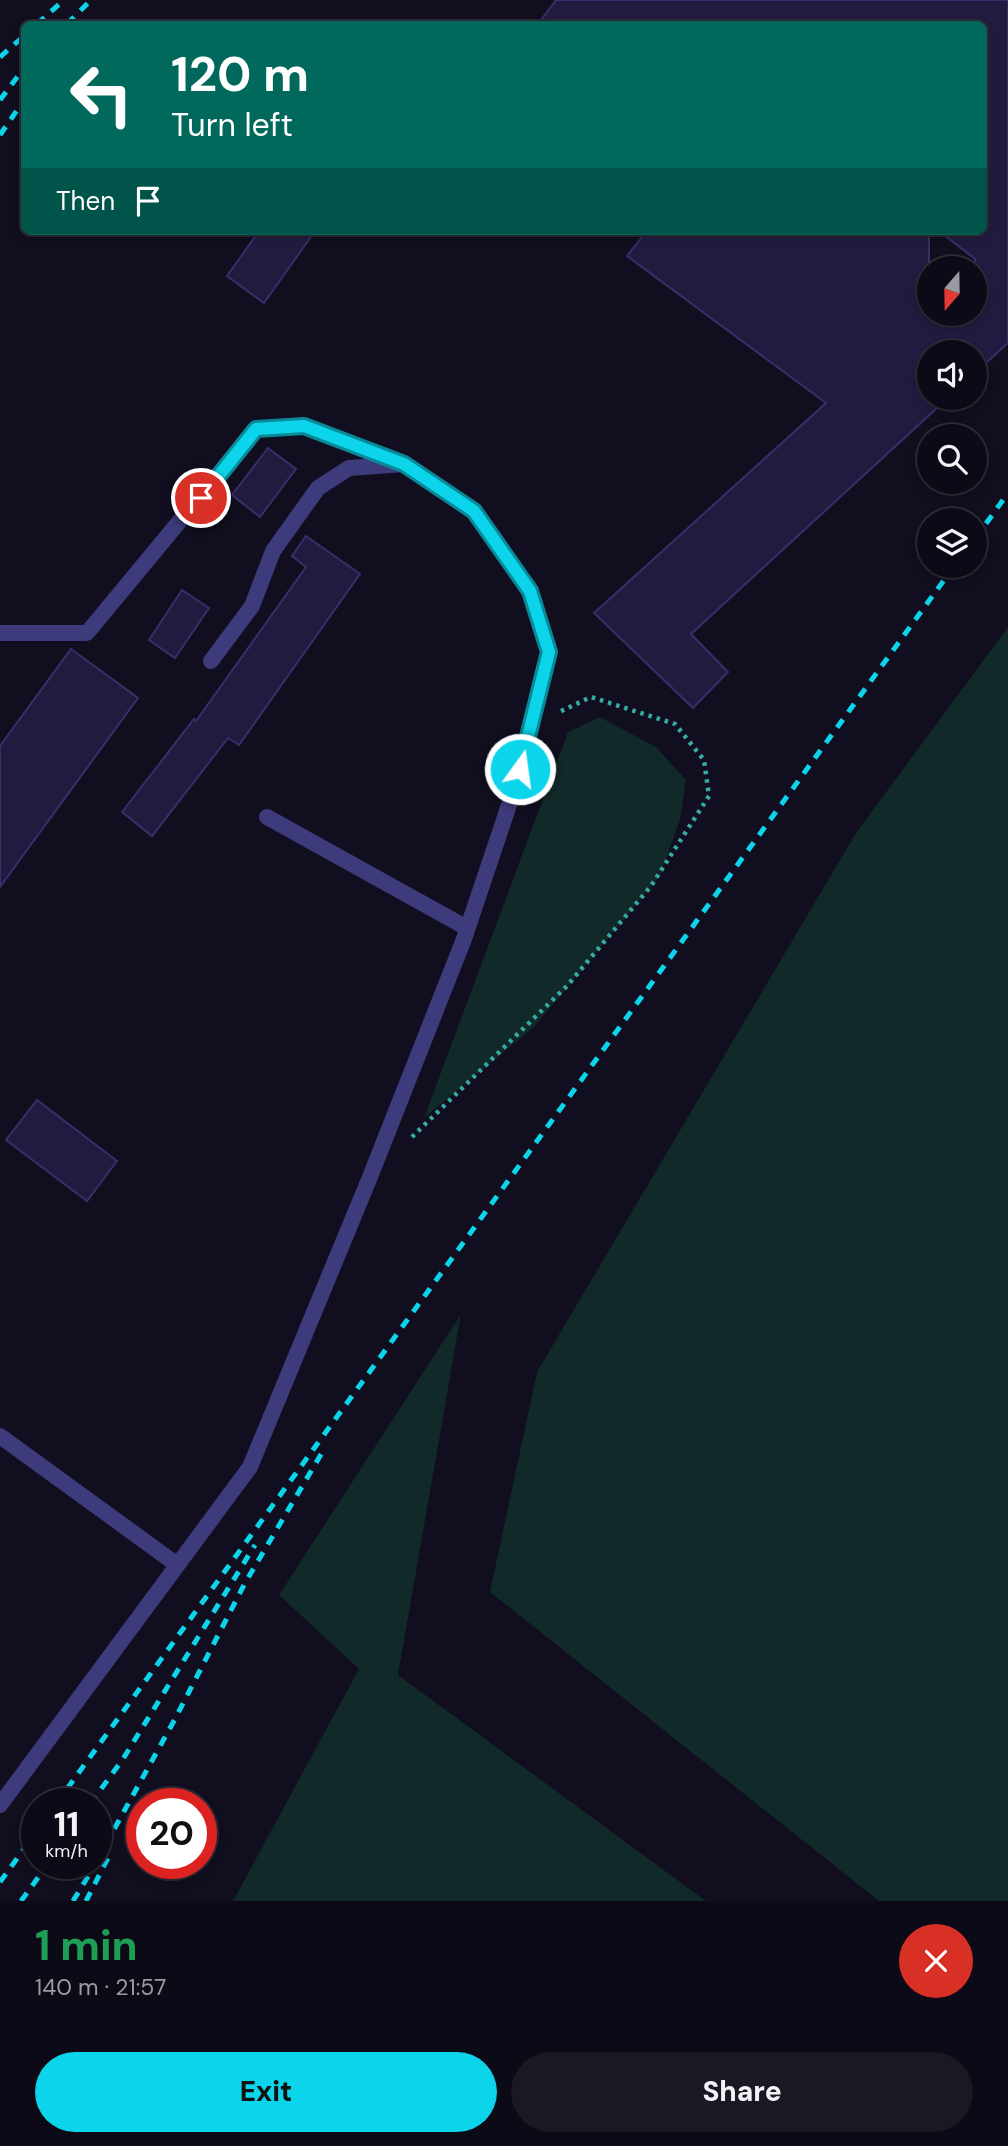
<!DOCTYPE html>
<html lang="en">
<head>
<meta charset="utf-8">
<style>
  :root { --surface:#0d0a17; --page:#1b1824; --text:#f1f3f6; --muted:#9a9aa1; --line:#2d2b36; --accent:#0cd5eb }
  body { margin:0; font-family:"DM Sans",sans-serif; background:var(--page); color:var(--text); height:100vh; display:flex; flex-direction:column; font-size:26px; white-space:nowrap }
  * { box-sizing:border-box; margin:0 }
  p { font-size:23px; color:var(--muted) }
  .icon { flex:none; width:38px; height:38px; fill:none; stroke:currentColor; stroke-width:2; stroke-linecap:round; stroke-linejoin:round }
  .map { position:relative; height:1901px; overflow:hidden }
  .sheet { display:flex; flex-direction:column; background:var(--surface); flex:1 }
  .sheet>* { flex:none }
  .top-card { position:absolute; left:21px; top:21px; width:966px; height:214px; border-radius:10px; box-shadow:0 4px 10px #0003,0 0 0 2px var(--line); background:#00695c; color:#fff; overflow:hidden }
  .needle { width:46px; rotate:200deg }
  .tools { position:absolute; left:917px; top:256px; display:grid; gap:14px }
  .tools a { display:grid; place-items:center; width:70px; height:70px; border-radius:50%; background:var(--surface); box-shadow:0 4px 10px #0003,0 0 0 2px var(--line); font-size:35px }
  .speed { position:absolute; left:21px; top:1788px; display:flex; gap:14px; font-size:35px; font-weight:700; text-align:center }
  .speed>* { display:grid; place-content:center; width:91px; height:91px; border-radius:50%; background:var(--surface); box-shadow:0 4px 10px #0003,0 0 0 2px var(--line); line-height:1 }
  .speed small { font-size:18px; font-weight:400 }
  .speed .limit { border:10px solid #d22; background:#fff; color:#111 }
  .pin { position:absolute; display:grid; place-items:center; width:60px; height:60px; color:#fff; margin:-30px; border:4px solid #fff; border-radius:50%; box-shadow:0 2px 7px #0007 }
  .me { position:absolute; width:77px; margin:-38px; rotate:14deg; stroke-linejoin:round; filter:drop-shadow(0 0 5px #0008) }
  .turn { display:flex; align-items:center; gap:24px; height:147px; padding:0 35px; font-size:32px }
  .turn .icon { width:91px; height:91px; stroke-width:2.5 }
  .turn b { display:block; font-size:49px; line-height:60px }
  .then { display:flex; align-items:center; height:66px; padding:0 35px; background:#0003; gap:14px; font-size:26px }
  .round { display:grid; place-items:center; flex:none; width:74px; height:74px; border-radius:37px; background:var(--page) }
  .head { display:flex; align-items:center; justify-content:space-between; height:119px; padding:0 35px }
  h1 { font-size:42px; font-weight:800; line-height:52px; color:#1e9e55 }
  .primary-button { display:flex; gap:14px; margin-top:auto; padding:14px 35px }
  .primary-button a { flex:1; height:80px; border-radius:42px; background:var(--accent); color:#111; font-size:28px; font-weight:800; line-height:80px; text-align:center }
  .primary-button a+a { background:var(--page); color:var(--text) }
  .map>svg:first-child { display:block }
</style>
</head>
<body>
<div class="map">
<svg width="1008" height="1901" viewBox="0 0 1008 1901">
  <rect width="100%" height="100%" fill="#110e1f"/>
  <path fill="#112928" d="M1008 627V1901H879L490 1592 537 1372 856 833Z
    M600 717 656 747 686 780 680 819 660 876 534 1027 424 1118 568 732Z
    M461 1314 398 1675 706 1901H233L359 1669 279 1595Z"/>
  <path fill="#221b3f" stroke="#3a2e6a" stroke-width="2" d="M556 0H1008V343L975 373V352H929V397H949L691 634 728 672 693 708 594 613 826 403 627 256 647 231H929V313H975V259L939 231H984V24H538Z
    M259 231H315L264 303 227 276Z
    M268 448 296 469 260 517 232 495Z
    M306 536 360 574 239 745 228 738 152 836 122 812 194 719 196 721 306 567 292 556Z
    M182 590 209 608 175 658 149 640Z
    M71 649 138 698 0 887V746Z
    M37 1100 117 1161 87 1201 6 1140Z"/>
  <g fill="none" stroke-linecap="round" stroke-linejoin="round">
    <path stroke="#34aba4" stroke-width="4.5" stroke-dasharray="3.5 5" stroke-linecap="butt" d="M412 1137 567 986 651 886 709 796 704 760 675 724 591 697 557 713"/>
    <path stroke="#3d3b7c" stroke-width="16" d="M0 633H87L256 429 304 426 398 462
      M267 817 467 928
      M0 1436 176 1564
      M0 1805 250 1467 370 1177 464 939 514 790 549 652 530 591 474 511 404 464 349 468 318 488 273 551 252 606 211 661"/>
    <path stroke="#0cd5eb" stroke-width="5" stroke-dasharray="10 9" stroke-linecap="butt" d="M37 24 64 0
      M67 24 91 0
      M0 57 24 36
      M0 100 24 68
      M0 135 24 100
      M975 539 1008 493
      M56 1804 955 565
      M90 1804 123 1759 255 1545
      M96 1862 175 1719 245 1583 323 1451
      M0 1882 37 1831
      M21 1901 48 1864
      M73 1901 92 1870
      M86 1901 111 1852"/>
  </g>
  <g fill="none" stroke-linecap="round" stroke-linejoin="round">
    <g stroke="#088a99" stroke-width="18">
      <path id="route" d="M201 498 256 429 304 426 404 464 474 511 530 591 549 652 520 769"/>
    </g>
    <use href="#route" stroke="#0cd5eb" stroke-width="12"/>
  </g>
</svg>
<div class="tools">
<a><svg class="needle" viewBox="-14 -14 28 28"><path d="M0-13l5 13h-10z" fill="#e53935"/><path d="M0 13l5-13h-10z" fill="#9a9aa1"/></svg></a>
<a><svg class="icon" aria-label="sound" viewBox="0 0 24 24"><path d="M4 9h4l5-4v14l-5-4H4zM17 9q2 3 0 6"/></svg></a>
<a><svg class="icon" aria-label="search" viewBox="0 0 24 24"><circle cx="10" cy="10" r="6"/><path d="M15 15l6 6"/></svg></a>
<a><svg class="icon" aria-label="layers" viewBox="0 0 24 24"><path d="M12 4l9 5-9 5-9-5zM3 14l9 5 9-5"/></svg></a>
</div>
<div class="speed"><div>11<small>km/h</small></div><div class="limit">20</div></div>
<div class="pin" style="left:201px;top:498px;background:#d93025"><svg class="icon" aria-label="arrive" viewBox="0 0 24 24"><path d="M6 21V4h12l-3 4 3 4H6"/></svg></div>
<svg class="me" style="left:520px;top:769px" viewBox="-20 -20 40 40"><circle r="17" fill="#0cd5eb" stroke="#fff" stroke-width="3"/><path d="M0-11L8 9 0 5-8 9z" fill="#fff"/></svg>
<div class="top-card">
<div class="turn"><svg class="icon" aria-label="left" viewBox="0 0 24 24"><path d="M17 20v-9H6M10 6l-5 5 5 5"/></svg><div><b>120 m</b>Turn left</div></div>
<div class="then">Then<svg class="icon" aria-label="arrive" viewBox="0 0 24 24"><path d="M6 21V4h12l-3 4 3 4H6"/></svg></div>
</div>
</div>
<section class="sheet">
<div class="head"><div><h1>1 min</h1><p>140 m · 21:57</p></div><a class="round" style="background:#d93025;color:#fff"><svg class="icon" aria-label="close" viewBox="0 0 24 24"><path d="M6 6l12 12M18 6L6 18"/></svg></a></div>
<div class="primary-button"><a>Exit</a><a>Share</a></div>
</section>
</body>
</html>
